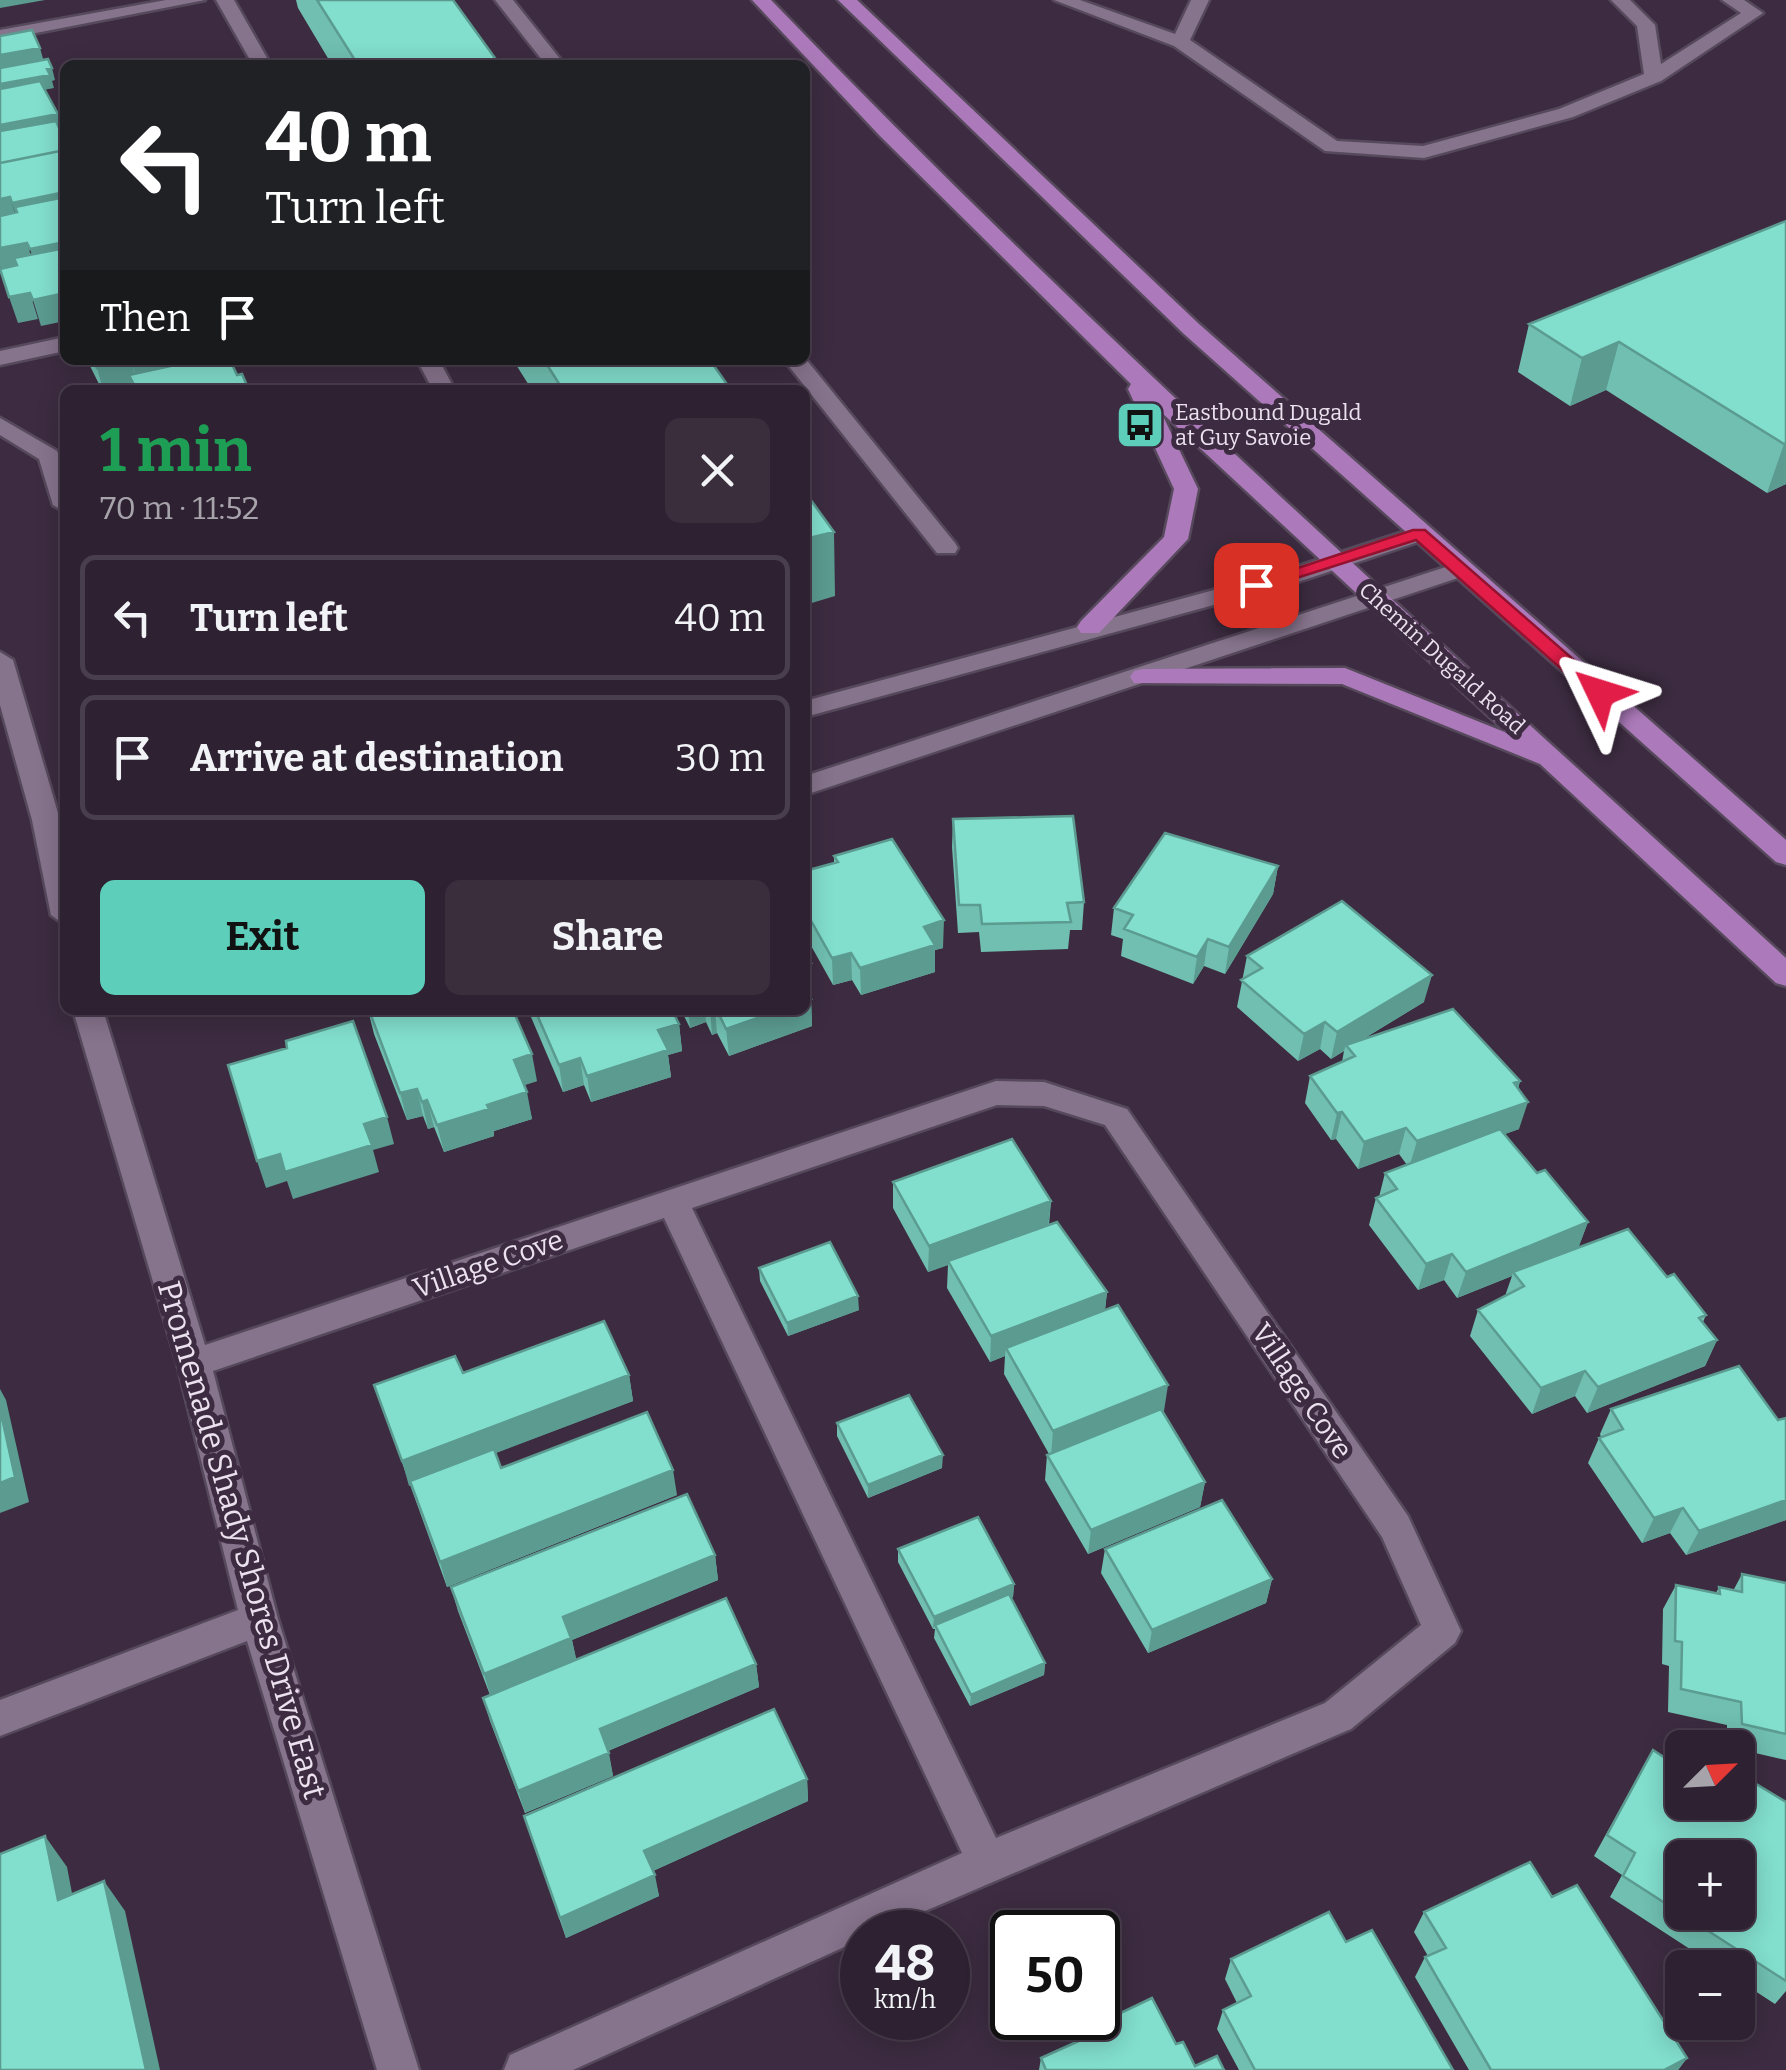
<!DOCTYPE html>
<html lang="en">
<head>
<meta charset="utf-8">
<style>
  :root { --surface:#2e2131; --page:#3a2e3d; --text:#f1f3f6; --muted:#a7a3ab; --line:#493e4d; --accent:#5cceba }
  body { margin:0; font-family:Bitter,serif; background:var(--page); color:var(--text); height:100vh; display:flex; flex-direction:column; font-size:38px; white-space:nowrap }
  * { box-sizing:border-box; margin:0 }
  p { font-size:32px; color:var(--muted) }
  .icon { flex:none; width:55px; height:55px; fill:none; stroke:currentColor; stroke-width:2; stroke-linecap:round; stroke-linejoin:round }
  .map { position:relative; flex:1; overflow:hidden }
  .sheet { position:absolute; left:60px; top:385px; width:750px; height:630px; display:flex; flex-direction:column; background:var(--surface); border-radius:15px; box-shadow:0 5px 25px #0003,0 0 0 2px var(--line) }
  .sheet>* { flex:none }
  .banner { position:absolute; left:60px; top:60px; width:750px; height:305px; border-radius:15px; box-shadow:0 5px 25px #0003,0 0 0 2px var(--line); background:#202124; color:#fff; overflow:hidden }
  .needle { width:65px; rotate:66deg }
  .tools { position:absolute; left:1665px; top:1730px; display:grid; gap:20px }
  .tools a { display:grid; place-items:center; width:90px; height:90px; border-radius:15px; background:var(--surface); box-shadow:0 5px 25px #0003,0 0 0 2px var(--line); font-size:50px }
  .speed { position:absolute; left:840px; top:1910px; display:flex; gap:20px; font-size:50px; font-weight:700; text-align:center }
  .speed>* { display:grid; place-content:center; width:130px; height:130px; border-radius:50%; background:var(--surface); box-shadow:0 5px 25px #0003,0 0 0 2px var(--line); line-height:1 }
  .speed small { font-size:25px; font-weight:400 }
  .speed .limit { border:5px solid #111; border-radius:15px; background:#fff; color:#111 }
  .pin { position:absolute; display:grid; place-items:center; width:85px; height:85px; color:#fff; margin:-42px; border-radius:20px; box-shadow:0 5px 15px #0006 }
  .me { position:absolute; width:110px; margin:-55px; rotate:311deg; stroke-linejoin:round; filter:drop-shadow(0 0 8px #0008) }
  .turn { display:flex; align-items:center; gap:35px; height:210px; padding:0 40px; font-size:45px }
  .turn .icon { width:130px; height:130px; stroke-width:2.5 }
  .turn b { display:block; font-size:70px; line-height:85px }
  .then { display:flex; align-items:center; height:95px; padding:0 40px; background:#0003; gap:20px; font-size:38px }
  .round { display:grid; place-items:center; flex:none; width:105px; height:105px; border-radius:15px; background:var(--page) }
  .headline { display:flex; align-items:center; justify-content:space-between; height:170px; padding:0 40px }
  h1 { font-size:60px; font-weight:700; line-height:75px; color:#1e9e55 }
  .button { display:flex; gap:20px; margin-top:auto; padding:20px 40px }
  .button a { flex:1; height:115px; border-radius:15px; background:var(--accent); color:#111; font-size:40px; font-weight:700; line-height:115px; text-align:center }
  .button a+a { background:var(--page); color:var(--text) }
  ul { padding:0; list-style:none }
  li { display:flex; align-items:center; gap:30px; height:125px; margin:0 20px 15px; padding:0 20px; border:5px solid var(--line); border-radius:15px }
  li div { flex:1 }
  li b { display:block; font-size:38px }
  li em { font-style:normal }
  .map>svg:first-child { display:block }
</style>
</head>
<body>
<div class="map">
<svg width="1786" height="2070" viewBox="0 0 1786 2070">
  <rect width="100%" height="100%" fill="#3d2c41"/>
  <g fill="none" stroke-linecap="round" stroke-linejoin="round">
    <g stroke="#57495c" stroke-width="5">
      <path id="minor" d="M166 0H205L0 40V30Z
        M216 0H234L271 65H253Z
        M495 0H513L565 65H546Z
        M1054 0H1080L1175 34 1191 0H1209L1190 40 1337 141 1423 146 1559 109 1644 74 1637 26 1611 0H1630L1655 25 1661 64 1741 13 1722 0H1744L1763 13 1661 81 1573 117 1424 158 1325 151 1174 46Z
        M65 337V351L0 365V351Z
        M805 358 955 543 958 548 955 553H937L784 360Z
        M417 360H439L455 390H433Z
        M0 418 57 451 65 469V512L53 505 39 459 0 435Z
        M1419 527 1431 534 1427 539 1298 582 805 717V701L1280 572Z
        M1458 563 1470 570 1467 575 805 795V776Z
        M0 652 13 660 60 820 65 846V925L51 915 32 820 0 705Z
        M73 1010H103L205 1345 996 1081 1044 1082 1127 1109 1408 1516 1461 1631 1455 1643 1351 1729 876 1932H862V1939L573 2070H504L510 2055 962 1853 664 1218 213 1371 278 1619 419 2070H377L247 1641 0 1736V1700L238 1610 177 1363ZM997 1105 1044 1106 1105 1125 1382 1537 1421 1625 1325 1703 996 1838 692 1208Z"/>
    </g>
    <g stroke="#57495c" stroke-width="5">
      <path id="major" d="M752 0H771C1094 336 1442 644 1786 958V986L1776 983 1540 764 1342 684 1134 683 1130 677 1134 671 1143 669 1345 668 1507 733 1161 412 1198 489 1188 539 1099 633H1081L1077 627 1081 621 1164 537 1174 489 1128 389 1131 384 880 136Z
        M838 0H857L1199 324 1786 840V865L1776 862 1184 334Z"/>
    </g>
    <use href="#minor" fill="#86738c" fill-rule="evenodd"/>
    <use href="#major" fill="#ac7aba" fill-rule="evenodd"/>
  </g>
  <path fill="#70bfb0" d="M296 0H453L500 65H332L298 8Z
    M1786 221V484L1767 493 1606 390 1570 406 1518 372 1529 324Z
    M87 360H233L234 363H232L237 375 249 390H102Z
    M513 360H710L731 390H532Z
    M953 819 1084 902 1082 930H1070L1068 949 981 952 979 932 958 933 952 847Z
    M834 856 943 948 935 950V972L861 995 852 980 833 985 805 935V871L834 863Z
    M1278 866 1273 894 1225 974 1204 966 1193 984 1121 956 1123 939 1111 935 1114 908Z
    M805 953 811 963 812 990 807 992 811 999 812 1026 729 1056 717 1033 712 1035 706 1022 690 1028 681 1010H805Z
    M1247 956 1424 1002 1365 1038 1520 1081 1518 1089 1519 1129 1505 1134 1537 1173 1588 1222 1578 1248 1667 1277 1706 1315 1703 1322 1717 1340 1705 1366 1587 1413 1575 1396 1532 1414 1470 1336 1478 1310 1505 1296 1512 1276 1457 1298 1444 1280 1418 1290 1369 1225 1376 1198 1379 1197 1385 1173 1407 1165 1399 1154 1358 1169 1336 1139 1331 1140 1305 1103 1310 1076 1342 1062 1344 1051 1331 1059 1320 1049 1298 1061 1237 1007Z
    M368 1010 537 1081 524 1085 532 1119 494 1131V1136L444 1152 434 1127 428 1129 423 1116 407 1120 374 1034Z
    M528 1010H672L679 1024 682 1051 668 1055 671 1077 591 1102 584 1085 563 1092Z
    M893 1182 1051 1201 1049 1225 1107 1292 1105 1310 1164 1411 1162 1412 1205 1482 1200 1507 1088 1554 1045 1480 1047 1455 1049 1454 1004 1374 1005 1356 990 1362 947 1288 948 1265 928 1272 893 1208Z
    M759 1268 859 1310 788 1336 760 1281Z
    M463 1373 629 1375 633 1401 495 1453 501 1468 677 1495 447 1587 374 1385Z
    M1611 1409 1778 1420 1786 1418V1520L1686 1555 1670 1533 1642 1543 1588 1463 1599 1438 1601 1437 1600 1434Z
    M837 1423 942 1468 868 1498 837 1436Z
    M898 1549 1014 1584 1013 1597 1011 1598 1045 1663 1044 1675 970 1706 934 1638 935 1629H933L898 1562Z
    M1105 1549 1272 1579 1266 1603 1148 1653 1101 1573Z
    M715 1555 718 1580 572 1640 576 1660 756 1664 759 1687 608 1751 613 1776 525 1813 490 1721 483 1698 490 1695 458 1611 451 1587Z
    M1742 1574 1786 1583V1760L1738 1749V1748L1727 1747V1725L1668 1712 1669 1666 1662 1664 1663 1609 1676 1585 1716 1593 1719 1587 1733 1591Z
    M1640 1773 1682 1802H1786V1991L1775 2004 1738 1980V1968H1719L1610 1897 1622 1875 1594 1856Z
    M807 1779 808 1801 653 1871 659 1896 566 1938 524 1816Z
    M1552 1897 1687 2058 1678 2070H1469L1415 1977 1425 1957 1428 1956 1414 1932 1424 1912Z
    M1346 1942 1453 2070H1239L1217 2029 1223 2010 1237 2003 1225 1979 1231 1959Z
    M1089 2028 1176 2044 1195 2066 1224 2070H1039L1041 2058 1087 2037Z"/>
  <path fill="#5b9b90" d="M0 0H45L0 8Z
    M40 48 47 73 0 81V55Z
    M52 68 55 80 52 81 54 88 0 98V84Z
    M58 114 61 127 0 139V125Z
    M65 192V219L20 228 12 203Z
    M10 197 18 223 0 226V199Z
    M65 242V269L38 275 30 249Z
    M27 243 35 269 3 275 0 267V248Z
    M30 293 38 319 18 323 9 297Z
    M65 293V321L41 326 33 300Z
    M1619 342 1606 390 1570 406 1582 358Z
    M166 360H233L234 363 140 390 133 367Z
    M131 361 138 387 129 375 133 388 125 390H103L97 368Z
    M1786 443V484L1767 493 1784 444Z
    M834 532 835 596 805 605V539Z
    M1278 866 1273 894 1225 974 1229 947Z
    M944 920 943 948 935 950V972L861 995 860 968 924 927Z
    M1208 939 1204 966 1193 984 1197 957Z
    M851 953 852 980 833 985 832 958Z
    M811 963 812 990 805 993V965Z
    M1432 975 1424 1002 1348 1048 1346 1045 1344 1051 1331 1059 1337 1032Z
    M811 999 812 1026 729 1056 726 1029 780 1010H805V1001Z
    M688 1010H705L706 1022 690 1028Z
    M710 1010H715L717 1033 712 1035Z
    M1325 1022 1320 1049 1298 1061 1304 1034Z
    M679 1024 682 1051 668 1055 671 1077 591 1102 587 1076 658 1030Z
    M532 1054 537 1081 519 1087 514 1060Z
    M580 1058 584 1085 563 1092 559 1065Z
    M1520 1081 1512 1108 1528 1102 1519 1129 1409 1168 1417 1141Z
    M417 1089 423 1116 407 1120 400 1093Z
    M527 1092 532 1119 494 1131V1136L444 1152 437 1125 487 1105Z
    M427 1100 434 1127 428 1129 422 1102Z
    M1342 1112 1336 1139 1331 1140 1337 1113Z
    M387 1117 394 1144 373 1150 379 1172 293 1199 287 1181 266 1188 257 1161Z
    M1406 1128 1399 1154 1358 1169 1364 1142Z
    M1051 1201 1048 1228 948 1261V1265L928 1272 929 1246Z
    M1588 1222 1578 1249 1513 1272 1512 1276 1457 1298 1466 1272Z
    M1452 1254 1444 1280 1418 1290 1426 1264Z
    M1107 1292 1104 1318 1006 1348 1005 1356 990 1362 991 1336Z
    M858 1296 859 1310 788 1336 787 1323Z
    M1717 1340 1705 1366 1587 1413 1598 1387Z
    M1585 1371 1575 1396 1532 1414 1541 1388Z
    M629 1375 633 1401 409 1486 402 1461Z
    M1168 1385 1164 1411 1051 1456 1053 1431Z
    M0 1389 6 1400 29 1502 0 1513Z
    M943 1455 942 1468 868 1498V1485Z
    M673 1470 677 1495 447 1587 440 1562Z
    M1205 1482 1200 1507 1088 1554 1091 1530Z
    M1786 1500V1520L1686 1555 1699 1531Z
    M1683 1508 1670 1533 1642 1543 1654 1518Z
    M715 1555 718 1580 572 1640 577 1662 491 1698 484 1674 563 1617Z
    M1272 1579 1266 1603 1148 1653 1152 1630Z
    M1014 1584 1013 1597 936 1628 935 1625 933 1629 934 1617Z
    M1045 1663 1044 1675 970 1706 971 1695Z
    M756 1664 759 1687 605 1752 600 1729Z
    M609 1753 613 1776 525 1813 518 1791Z
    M807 1779 808 1801 648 1873 644 1851Z
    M45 1836 67 1867 79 1930 58 1900Z
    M655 1875 659 1896 566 1938 560 1918Z
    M104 1881 125 1911 160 2070H146Z
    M1687 2058 1678 2070H1664Z"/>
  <path fill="#82decd" stroke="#5b9b90" stroke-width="2.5" fill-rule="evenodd" d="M317 0H453L500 65H358Z
    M32 30 40 48 0 55V36Z
    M48 59 52 68 47 69 50 75 0 84V68Z
    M40 81 58 114 0 125V89Z
    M56 121 63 137H65V150L0 163V131Z
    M65 150V192L12 203 10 197 0 199V163Z
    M65 197V242L30 249 27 243 0 248V216L17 212 15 207Z
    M1786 221V443L1784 444 1619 342 1582 358 1529 324Z
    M65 248V293L33 300 30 293 9 297 0 269 17 265 14 258Z
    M93 360H166L133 367 131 361 97 368Z
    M198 360H230L237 375 242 374 249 390H116L115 387 133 383 129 375Z
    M544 360H710L731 390H563Z
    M805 492 834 532 805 539Z
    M1073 816 1084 902 1067 903 1071 922 982 924 980 905H959L953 819Z
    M1165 833 1278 866 1229 947 1208 939 1197 957 1124 929 1133 915 1114 908Z
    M892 839 944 920 924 927 935 945 860 968 851 953 832 958 805 910V871L838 862 834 856Z
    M1342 901 1432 975 1337 1032 1325 1022 1304 1034 1241 980 1262 968 1247 956Z
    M805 953 811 963 805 965Z
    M805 988 811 999 805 1001Z
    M1453 1009 1520 1081 1514 1083 1528 1102 1417 1141 1406 1128 1364 1142 1342 1112 1337 1113 1310 1076 1355 1056 1346 1045Z
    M369 1010H513L532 1054 514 1060 527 1092 487 1105 489 1109 437 1125 427 1100 422 1102 417 1089 400 1093Z
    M535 1010H672L679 1024 658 1030 668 1050 587 1076 580 1058 559 1065Z
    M717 1010H780L726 1029Z
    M353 1021 387 1117 364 1124 372 1145 285 1172 280 1154 257 1161 228 1065 287 1048 286 1041Z
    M1500 1129 1537 1173 1545 1170 1588 1222 1466 1272 1452 1254 1426 1264 1376 1198 1397 1189 1385 1173Z
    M1012 1139 1051 1201 929 1246 893 1182Z
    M1057 1222 1107 1292 991 1336 948 1261Z
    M1628 1229 1667 1277 1674 1274 1684 1287 1706 1315 1699 1318 1717 1340 1598 1387 1585 1371 1541 1388 1478 1310 1524 1286 1513 1272Z
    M830 1242 858 1296 787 1323 759 1268Z
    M1118 1305 1168 1385 1053 1431 1006 1348Z
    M604 1321 629 1375 402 1461 374 1385 455 1356 463 1373Z
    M1739 1366 1778 1420 1786 1418V1500L1699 1531 1683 1508 1654 1518 1599 1438 1623 1429 1611 1409Z
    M909 1395 943 1455 868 1485 837 1423Z
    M0 1409 15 1477 0 1483Z
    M1161 1409 1205 1482 1091 1530 1047 1455Z
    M647 1412 673 1470 440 1562 410 1481 494 1449 501 1468Z
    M687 1494 715 1555 563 1617 571 1638 484 1674 451 1587Z
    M1222 1500 1272 1579 1152 1630 1105 1549Z
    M978 1517 1014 1584 934 1617 898 1549Z
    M1742 1574 1786 1583V1734L1742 1724 1741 1702 1681 1689 1682 1642 1675 1641 1676 1585 1720 1594 1719 1587 1742 1592Z
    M1009 1594 1045 1663 971 1695 935 1625Z
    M726 1598 756 1664 600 1729 609 1753 518 1791 483 1698Z
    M774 1709 807 1779 644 1851 655 1875 560 1918 524 1816Z
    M1653 1750 1682 1769V1802H1738V1773L1786 1802V1981L1623 1876 1635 1853 1607 1835ZM1682 1858H1738V1912H1682Z
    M45 1836 58 1900 104 1881 146 2070H0V1854Z
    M1530 1862 1552 1897 1577 1885 1687 2058 1664 2070H1491L1425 1957 1446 1948 1424 1912Z
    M1329 1912 1346 1942 1372 1930 1453 2070H1255L1223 2010 1251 1996 1231 1959Z
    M1152 1998 1176 2044 1183 2042 1195 2066 1217 2056 1224 2070H1046L1041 2058 1092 2035 1089 2028Z"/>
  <path fill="#e11d48" stroke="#92132f" stroke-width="2.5" d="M1413 530H1425L1606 688V697H1593L1416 540 1262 589 1246 585Z"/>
  <defs>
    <g id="bus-square" transform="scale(2.5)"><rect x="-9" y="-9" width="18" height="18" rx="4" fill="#5cceba" stroke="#3d2c41"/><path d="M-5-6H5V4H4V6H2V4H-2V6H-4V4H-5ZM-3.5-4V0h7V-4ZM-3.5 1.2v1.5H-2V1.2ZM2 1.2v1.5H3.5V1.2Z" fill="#111"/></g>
  </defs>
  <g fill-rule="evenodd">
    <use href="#bus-square" x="1140" y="425"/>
  </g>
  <g text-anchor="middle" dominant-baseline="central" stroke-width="10" stroke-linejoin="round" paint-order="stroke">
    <g font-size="22" fill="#ece1ef" stroke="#3d2c41" text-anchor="start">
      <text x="1175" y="412">Eastbound Dugald<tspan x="1175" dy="25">at Guy Savoie</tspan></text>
    </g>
    <g font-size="22" fill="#ece1ef" stroke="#3d2c41">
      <text transform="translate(1442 658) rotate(42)">Chemin Dugald Road</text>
    </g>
    <g font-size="28" fill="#ece1ef" stroke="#3d2c41">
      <text transform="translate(488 1264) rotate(-19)">Village Cove</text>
      <text transform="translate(1302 1391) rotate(56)">Village Cove</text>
    </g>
    <g font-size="32" fill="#ece1ef" stroke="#3d2c41">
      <text transform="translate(242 1540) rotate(74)">Promenade Shady Shores Drive East</text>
    </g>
  </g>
</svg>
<div class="tools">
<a><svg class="needle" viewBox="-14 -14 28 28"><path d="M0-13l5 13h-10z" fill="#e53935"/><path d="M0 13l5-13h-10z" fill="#a7a3ab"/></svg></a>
<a>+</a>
<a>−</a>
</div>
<div class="speed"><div>48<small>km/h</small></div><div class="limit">50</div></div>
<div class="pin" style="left:1256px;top:585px;background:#d93025"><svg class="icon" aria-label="arrive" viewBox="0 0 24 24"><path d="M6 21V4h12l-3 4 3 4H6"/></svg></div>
<svg class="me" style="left:1600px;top:693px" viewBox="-20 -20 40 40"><path d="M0-17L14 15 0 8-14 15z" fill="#e11d48" stroke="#fff" stroke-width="4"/></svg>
<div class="banner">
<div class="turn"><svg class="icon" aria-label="left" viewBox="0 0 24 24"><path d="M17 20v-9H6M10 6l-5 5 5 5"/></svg><div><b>40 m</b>Turn left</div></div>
<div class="then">Then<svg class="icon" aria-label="arrive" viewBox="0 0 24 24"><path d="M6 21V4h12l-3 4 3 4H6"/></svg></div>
</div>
<section class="sheet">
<div class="headline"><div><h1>1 min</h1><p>70 m · 11:52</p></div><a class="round"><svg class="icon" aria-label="close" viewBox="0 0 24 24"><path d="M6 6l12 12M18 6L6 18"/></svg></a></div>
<ul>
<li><svg class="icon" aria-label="left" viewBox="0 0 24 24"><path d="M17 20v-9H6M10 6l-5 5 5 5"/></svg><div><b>Turn left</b></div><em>40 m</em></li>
<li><svg class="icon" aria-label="arrive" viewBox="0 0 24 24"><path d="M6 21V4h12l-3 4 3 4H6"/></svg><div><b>Arrive at destination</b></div><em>30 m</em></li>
</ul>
<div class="button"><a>Exit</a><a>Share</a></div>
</section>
</div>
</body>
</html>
